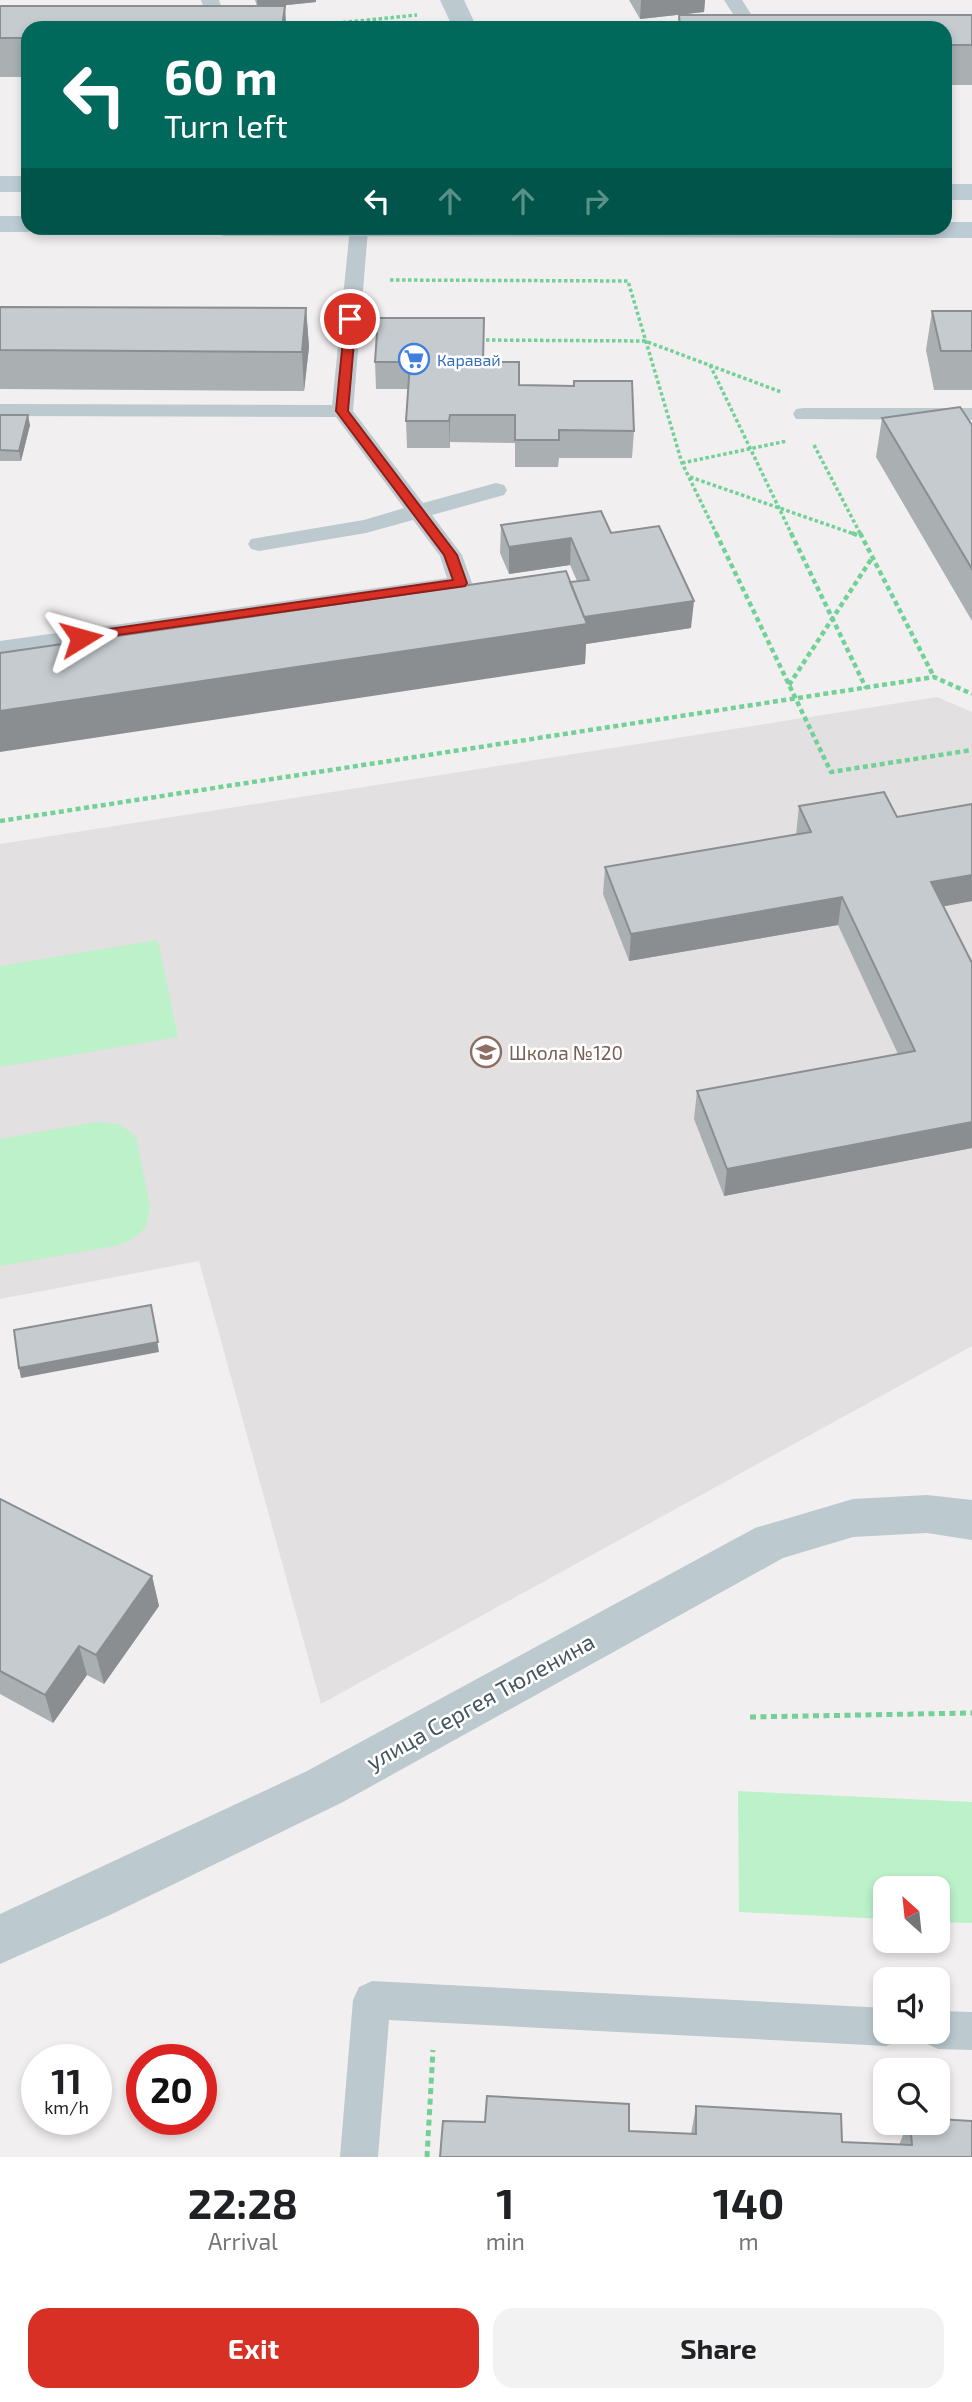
<!DOCTYPE html>
<html lang="en">
<head>
<meta charset="utf-8">
<style>
  :root { --surface:#fff; --page:#f2f2f2; --text:#202124; --muted:#757577; --accent:#d93025 }
  body { margin:0; font-family:"Exo 2",sans-serif; background:var(--page); color:var(--text); height:100vh; display:flex; flex-direction:column; font-size:26px; white-space:nowrap }
  * { box-sizing:border-box; margin:0 }
  p { font-size:23px; color:var(--muted) }
  .icon { flex:none; width:38px; height:38px; fill:none; stroke:currentColor; stroke-width:2; stroke-linecap:round; stroke-linejoin:round }
  .map { position:relative; height:2157px; overflow:hidden }
  .side { display:flex; flex-direction:column; background:var(--surface); flex:1 }
  .side>* { flex:none }
  .guide { position:absolute; left:21px; top:21px; width:931px; height:214px; border-radius:21px; box-shadow:0 4px 10px #0003; background:#00695c; color:#fff; overflow:hidden }
  .needle { width:46px; rotate:333deg }
  .fabs { position:absolute; left:873px; top:1876px; display:grid; gap:14px }
  .fabs a { display:grid; place-items:center; width:77px; height:77px; border-radius:14px; background:var(--surface); box-shadow:0 4px 10px #0003; font-size:35px }
  .speed { position:absolute; left:21px; top:2044px; display:flex; gap:14px; font-size:35px; font-weight:700; text-align:center }
  .speed>* { display:grid; place-content:center; width:91px; height:91px; border-radius:50%; background:var(--surface); box-shadow:0 4px 10px #0003; line-height:1 }
  .speed small { font-size:18px; font-weight:400 }
  .speed .limit { border:10px solid #d22; background:#fff; color:#111 }
  .pin { position:absolute; display:grid; place-items:center; width:60px; height:60px; color:#fff; margin:-30px; border:4px solid #fff; border-radius:50%; box-shadow:0 2px 7px #0007 }
  .me { position:absolute; width:77px; margin:-38px; rotate:82deg; stroke-linejoin:round; filter:drop-shadow(0 0 5px #0008) }
  .turn { display:flex; align-items:center; gap:24px; height:147px; padding:0 28px; font-size:32px }
  .turn .icon { width:91px; height:91px; stroke-width:2.5 }
  .turn b { display:block; font-size:49px; line-height:60px }
  .lanes { display:flex; align-items:center; height:66px; padding:0 28px; background:#0003; justify-content:center; gap:35px; direction:ltr }
  .lanes .off { opacity:.35 }
  .eta { display:flex; justify-content:space-evenly; align-items:center; height:119px; text-align:center }
  .eta b { font-size:42px; font-weight:700; line-height:49px }
  .action { display:flex; gap:14px; margin-top:auto; padding:14px 28px }
  .action a { flex:1; height:80px; border-radius:21px; background:var(--accent); color:#fff; font-size:28px; font-weight:700; line-height:80px; text-align:center }
  .action a+a { background:var(--page); color:var(--text) }
  .map>svg:first-child { display:block }
</style>
</head>
<body>
<div class="map">
<svg width="972" height="2157" viewBox="0 0 972 2157">
  <rect width="100%" height="100%" fill="#f2eff0"/>
  <path fill="#e3e0e2" d="M937 697 972 712V1346L321 1704 199 1261 0 1299V844Z"/>
  <path fill="#bcf1ca" d="M158 940 178 1037 0 1067V966Z
    M95 1122 119 1124 136 1136 150 1207 146 1227 138 1235 127 1242 115 1246 0 1266V1139Z
    M738 1791 972 1802V1923L938 1922V1888H886L885 1919 739 1912Z"/>
  <g fill="none" stroke-linecap="round" stroke-linejoin="round">
    <path stroke="#72d197" stroke-width="3.5" stroke-dasharray="3.5 2.5" stroke-linecap="butt" d="M289 28 417 15
      M390 280 628 281 682 463 717 535
      M480 340 645 341 781 392
      M710 365 792 535
      M814 445 861 535
      M682 463 787 441
      M690 477 857 535"/>
    <path stroke="#72d197" stroke-width="4.5" stroke-dasharray="5 3.5" stroke-linecap="butt" d="M716 533 831 772 972 750
      M791 533 866 688
      M852 533 860 536
      M860 533 934 677
      M789 685 872 558
      M0 821 934 677 972 694"/>
    <path stroke="#72d197" stroke-width="5" stroke-dasharray="6 4.5" stroke-linecap="butt" d="M750 1717 972 1713
      M427 2157 433 2050"/>
    <path fill="#bcc9cf" fill-rule="evenodd" d="M201 0H219L228 28H210Z
      M724 0H742L760 28H742Z
      M350 228H366L368 230 353 411 423 503 496 483 504 485 507 490 504 495 432 515 462 555 472 583 468 588 0 657V641L447 578 440 556 413 520 366 533 259 551 251 549 248 544 251 539 364 520 404 508 336 417 0 416V404L332 405Z
      M804 408H972V420L796 419 793 414 796 409Z
      M372 1981 886 2008V2032H903L899 2040 886 2046 389 2020 378 2157H340L353 2000 359 1987Z
      M938 2011 972 2012V2050L938 2049 925 2043 920 2032H938Z"/>
    <path fill="#bcc9cf" fill-rule="evenodd" d="M927 1495 972 1500V1540L927 1533 853 1537 783 1558 341 1803 110 1915 0 1964V1914L307 1771 755 1528 853 1499Z"/>
    <path fill="#bcc9cf" fill-rule="evenodd" d="M440 0H464L477 28H453Z"/>
    <path fill="#bccbd4" fill-rule="evenodd" d="M0 176H28V192H0Z
      M945 184H972V200H945Z
      M0 216H28V228H39L28 232H0Z
      M945 222H972V238L225 236 216 234 212 228H945Z"/>
  </g>
  <path fill="#aaafb2" d="M255 0H316V2L277 6H285L286 28H28V77H0V6H257Z
    M629 0H705L704 12 640 19Z
    M679 15H972V85H945V28H678Z
    M0 307 306 308 309 347 304 391 0 389Z
    M932 311H972V390H934L926 350Z
    M375 362H484L519 385 634 431 632 458H559L558 467H515V443L450 442V448H407L406 421 408 389H376Z
    M0 415 30 425 21 461H0Z
    M882 418 972 425V621L876 457Z
    M501 525 611 533 691 628 586 644 585 664 570 582 577 581 570 565 509 574 500 553Z
    M972 804V901L943 906 972 963V1148L724 1196 694 1119 697 1091 898 1054 838 925 629 961 603 894 605 867 796 835 799 806 897 817Z
    M0 1499 152 1576 159 1606 104 1684 87 1675 53 1723 0 1694Z
    M696 2106 842 2142 899 2145 908 2123H938L972 2157 629 2131 691 2134Z"/>
  <path fill="#8b8e91" d="M257 0H316V2L258 8Z
    M641 0H705L704 12 640 19Z
    M285 6 286 28H282Z
    M306 308 309 347 304 391 302 352Z
    M28 415 30 425 21 461 19 451Z
    M450 415V448L449 421Z
    M571 538 570 565 509 574V547Z
    M694 601 691 628 586 644 585 664 0 752V711L579 618Z
    M972 875V901L925 910 931 882Z
    M842 897 838 925 629 961 631 934Z
    M972 1122V1148L724 1196 727 1169Z
    M151 1305 159 1352 21 1378 19 1368Z
    M152 1576 159 1606 104 1684 96 1655Z
    M79 1646 87 1675 53 1723 45 1695Z"/>
  <path fill="#c6cbcf" stroke="#8b8e91" stroke-width="2" d="M0 6H285L282 28H28V38H0Z
    M679 15H972V45H945V28H680Z
    M0 307 306 308 302 352 0 350Z
    M932 311H972V351H941Z
    M378 318H484L483 362H519V385L574 386V381H632L634 431 559 430V440H515V415H450L449 421H406L410 362H375Z
    M960 407 972 425V569L882 418Z
    M0 415H28L19 451 0 450Z
    M601 511 611 533 659 526 694 601 584 617 570 582 589 580 571 538 509 547 501 525Z
    M566 571 587 624 0 711V653Z
    M884 792 897 817 972 804V875L931 882 972 963V1122L727 1169 697 1091 915 1051 842 897 631 934 605 867 811 832 799 806Z
    M151 1305 158 1342 19 1368 14 1330Z
    M0 1499 152 1576 96 1655 79 1646 45 1695 0 1671Z
    M487 2096 629 2104V2131L696 2134V2106L841 2114 842 2142 912 2145 910 2123H938V2119L972 2121V2157H440L443 2121 485 2122Z"/>
  <path fill="#d93025" stroke="#8d1f18" stroke-width="2" d="M350 316 356 319 348 411 457 555 467 583 465 586 76 641 74 638 81 633 453 580 444 555 336 411 345 319Z"/>
  <defs>
    <g id="supermarket-ring" transform="scale(1.575)"><circle r="9.5" fill="#fff" stroke="#3f7fe0" stroke-width="1.5"/><path d="M-6-5.5h2.5l.6 2H6L4.5 2H-2.5L-4.4-4H-6ZM-1.5 3.2a1.3 1.3 0 1 0 .1 0ZM3 3.2a1.3 1.3 0 1 0 .1 0Z" fill="#3f7fe0"/></g>
    <g id="school-ring" transform="scale(1.575)"><circle r="9.5" fill="#fff" stroke="#8d6e63" stroke-width="1.5"/><path d="M0-5L7-2L0 1L-7-2ZM-4 1L0 2.5L4 1V4Q0 6-4 4Z" fill="#8d6e63"/></g>
  </defs>
  <g fill-rule="evenodd">
    <use href="#supermarket-ring" x="414" y="359"/>
    <use href="#school-ring" x="486" y="1052"/>
  </g>
  <g text-anchor="middle" dominant-baseline="central" stroke-width="5" stroke-linejoin="round" paint-order="stroke">
    <g font-size="16" fill="#366cbe" stroke="#fff" text-anchor="start">
      <text x="437" y="359">Каравай</text>
    </g>
    <g font-size="19" fill="#785e54" stroke="#fff" text-anchor="start">
      <text x="509" y="1052">Школа №120</text>
    </g>
    <g font-size="23" fill="#46565e" stroke="#fff">
      <text transform="translate(480 1701) rotate(-29)">улица Сергея Тюленина</text>
    </g>
  </g>
</svg>
<div class="fabs">
<a><svg class="needle" viewBox="-14 -14 28 28"><path d="M0-13l5 13h-10z" fill="#e53935"/><path d="M0 13l5-13h-10z" fill="#757577"/></svg></a>
<a><svg class="icon" aria-label="sound" viewBox="0 0 24 24"><path d="M4 9h4l5-4v14l-5-4H4zM17 9q2 3 0 6"/></svg></a>
<a><svg class="icon" aria-label="search" viewBox="0 0 24 24"><circle cx="10" cy="10" r="6"/><path d="M15 15l6 6"/></svg></a>
</div>
<div class="speed"><div>11<small>km/h</small></div><div class="limit">20</div></div>
<div class="pin" style="left:350px;top:319px;background:#d93025"><svg class="icon" aria-label="arrive" viewBox="0 0 24 24"><path d="M6 21V4h12l-3 4 3 4H6"/></svg></div>
<svg class="me" style="left:81px;top:638px" viewBox="-20 -20 40 40"><path d="M0-17L14 15 0 8-14 15z" fill="#d93025" stroke="#fff" stroke-width="4"/></svg>
<div class="guide">
<div class="turn"><svg class="icon" aria-label="left" viewBox="0 0 24 24"><path d="M17 20v-9H6M10 6l-5 5 5 5"/></svg><div><b>60 m</b>Turn left</div></div>
<div class="lanes"><svg class="icon" aria-label="left" viewBox="0 0 24 24"><path d="M17 20v-9H6M10 6l-5 5 5 5"/></svg><svg class="icon off" aria-label="ahead" viewBox="0 0 24 24"><path d="M12 20V5M6 11l6-6 6 6"/></svg><svg class="icon off" aria-label="ahead" viewBox="0 0 24 24"><path d="M12 20V5M6 11l6-6 6 6"/></svg><svg class="icon off" aria-label="right" viewBox="0 0 24 24"><path d="M7 20v-9h11M14 6l5 5-5 5"/></svg></div>
</div>
</div>
<section class="side">
<div class="eta">
<div><b>22:28</b><p>Arrival</p></div>
<div><b>1</b><p>min</p></div>
<div><b>140</b><p>m</p></div>
</div>
<div class="action"><a>Exit</a><a>Share</a></div>
</section>
</body>
</html>
